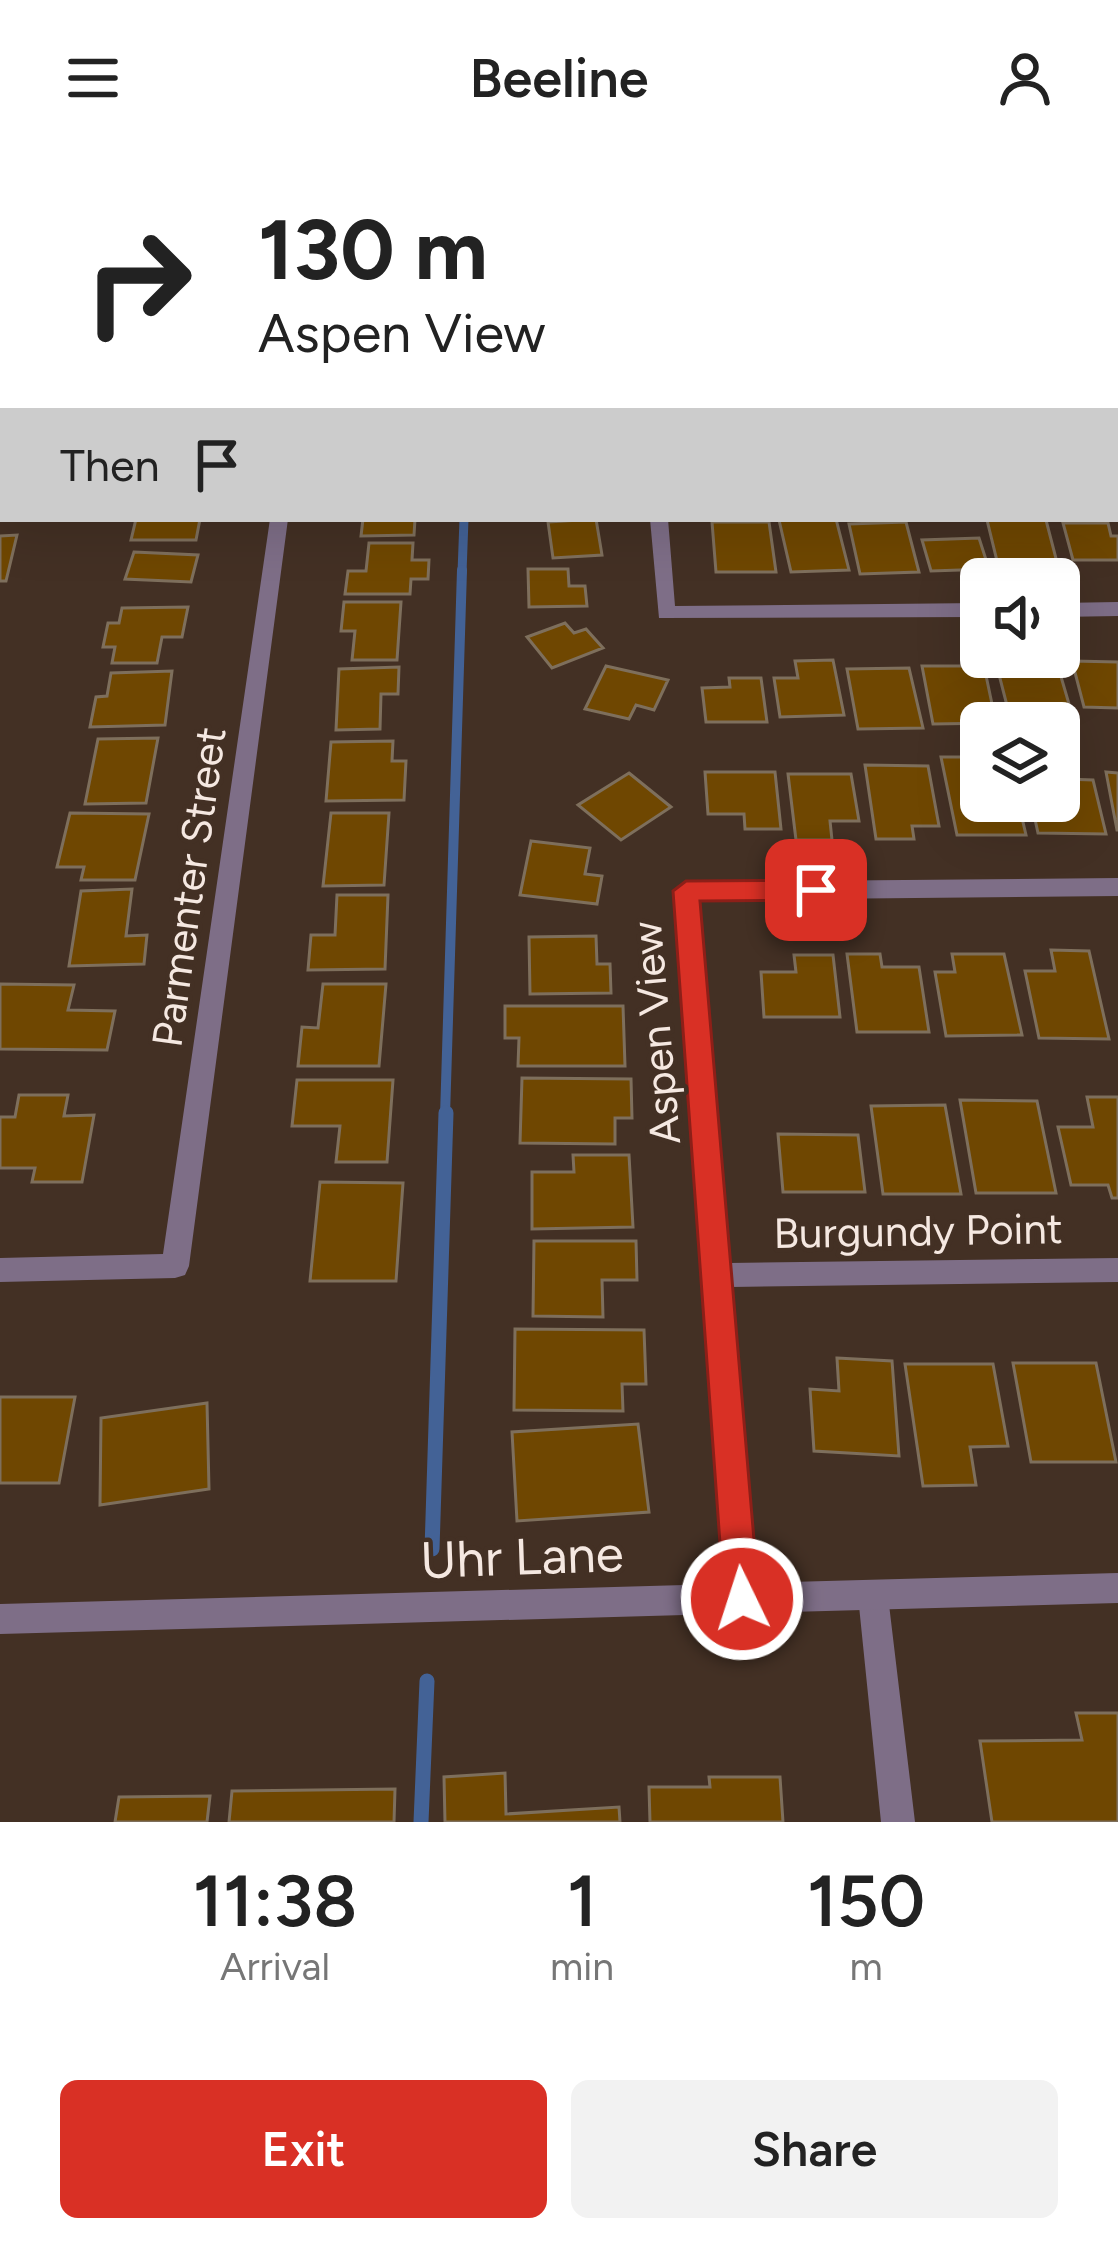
<!DOCTYPE html>
<html lang="en">
<head>
<meta charset="utf-8">
<style>
  :root { --surface:#fff; --page:#f2f2f2; --text:#222; --muted:#767676; --accent:#d93025 }
  body { margin:0; font-family:Figtree,sans-serif; background:var(--page); color:var(--text); height:100vh; display:flex; flex-direction:column; font-size:45px; white-space:nowrap }
  * { box-sizing:border-box; margin:0 }
  p { font-size:39px; color:var(--muted) }
  .icon { flex:none; width:66px; height:66px; fill:none; stroke:currentColor; stroke-width:2; stroke-linecap:round; stroke-linejoin:round }
  .map { position:relative; height:1666px; overflow:hidden }
  .sheet { display:flex; flex-direction:column; background:var(--surface); flex:1 }
  .sheet>* { flex:none }
  .banner { position:absolute; left:0px; top:0px; width:1119px; height:366px; box-shadow:0 12px 48px #0002; background:#fff; color:var(--text); overflow:hidden }
  .buttons { position:absolute; left:960px; top:402px; display:grid; gap:24px }
  .buttons a { display:grid; place-items:center; width:120px; height:120px; border-radius:18px; background:var(--surface); box-shadow:0 12px 48px #0002; font-size:60px }
  .pin { position:absolute; display:grid; place-items:center; width:102px; height:102px; color:#fff; margin:-51px; border-radius:24px; box-shadow:0 6px 18px #0006 }
  .me { position:absolute; width:132px; margin:-66px; rotate:356deg; stroke-linejoin:round; filter:drop-shadow(0 0 9px #0008) }
  .turn { display:flex; align-items:center; gap:42px; height:252px; padding:0 60px; font-size:54px }
  .turn .icon { width:156px; height:156px; stroke-width:2.5 }
  .turn b { display:block; font-size:84px; line-height:102px }
  .then { display:flex; align-items:center; height:114px; padding:0 60px; background:#0003; gap:24px; font-size:45px }
  .eta { display:flex; justify-content:space-evenly; align-items:center; height:204px; text-align:center }
  .eta b { font-size:72px; font-weight:600; line-height:84px }
  .primary-button { display:flex; gap:24px; margin-top:auto; padding:24px 60px }
  .primary-button a { flex:1; height:138px; border-radius:18px; background:var(--accent); color:#fff; font-size:48px; font-weight:600; line-height:138px; text-align:center }
  .primary-button a+a { background:var(--page); color:var(--text) }
  header { display:flex; justify-content:space-between; align-items:center; height:156px; padding:0 60px; background:var(--surface); font-size:54px; font-weight:600 }
  .map>svg:first-child { display:block }
</style>
</head>
<body>
<header><svg class="icon" aria-label="menu" viewBox="0 0 24 24"><path d="M4 6h16M4 12h16M4 18h16"/></svg>Beeline<svg class="icon" aria-label="person" viewBox="0 0 24 24"><circle cx="12" cy="8" r="4"/><path d="M4 21q1-7 8-7t8 7"/></svg></header>
<div class="map">
<svg width="1118" height="1666" viewBox="0 0 1118 1666">
  <rect width="100%" height="100%" fill="#433024"/>
  <g fill="none" stroke-linecap="round" stroke-linejoin="round">
    <path stroke="#436296" stroke-width="9" d="M462 417 464 363"/>
    <path stroke="#436296" stroke-width="10" d="M445 960 462 414"/>
    <path stroke="#436296" stroke-width="15" d="M432 1393 446 957
      M421 1666 427 1525"/>
  </g>
  <path fill="#6f4701" stroke="#7e6f5c" stroke-width="3" d="M136 363H200L196 384H131Z
    M363 363H415L414 379 361 380Z
    M596 363 602 399 553 402 548 366Z
    M836 363 849 414 791 416 779 364Z
    M987 364H1046L1059 414 999 413Z
    M712 366H769L776 416H716Z
    M906 366 919 416 860 418 849 368Z
    M1063 367H1108L1111 380H1118V404H1073Z
    M17 379 6 425H0V380Z
    M979 382 989 413 931 415 922 384Z
    M369 387H413L412 404H429L428 423H411L410 438H345L348 415H366Z
    M134 396 198 399 191 426 125 423Z
    M528 413H568L569 430H585L587 450 529 451Z
    M344 446H401L397 504H352L355 475H341Z
    M188 451 182 481H162L157 507H112L115 491H103L108 467H119L122 452Z
    M565 467 574 477 586 473 603 492 552 512 527 481Z
    M833 504 844 559 780 561 774 522H798L795 505Z
    M1072 505 1118 506V552L1084 551Z
    M996 507H1057L1074 565H1011Z
    M606 510 668 524 654 554 636 549 629 563 585 553Z
    M922 510H984L996 567 933 568Z
    M399 511 398 538H381L380 573 336 574 339 513Z
    M909 512 923 572 858 573 847 513Z
    M172 515 165 569 90 571 96 541 107 540 111 517Z
    M729 522H761L767 566H706L702 532 730 531Z
    M158 582 146 647 85 648 98 583Z
    M393 585 392 605H406L404 644 326 645 331 586Z
    M941 601H978L981 645H1018L1026 679H957Z
    M1059 608 1065 623 1093 624 1106 678 1038 677 1031 645H1059Z
    M865 609 928 610 939 670H912L914 683H876Z
    M705 616H775L781 673H745L744 658H708Z
    M1106 616 1118 617V674H1117Z
    M629 617 671 651 621 684 578 649Z
    M788 618H851L859 665H830L832 684H796Z
    M70 657 149 658 135 724H81L84 711H57Z
    M331 657H389L384 729 323 730Z
    M531 685 590 692 585 718 602 720 597 748 520 739Z
    M132 733 126 780 147 779 144 808 69 810 81 735Z
    M337 739H388L385 813 308 814 311 779H335Z
    M596 780 597 808H610L611 837 530 838 529 781Z
    M1051 794 1089 795 1109 883 1039 882 1025 815H1055Z
    M847 798H880L882 811H919L929 876H857Z
    M952 798H1004L1022 879 946 880 935 816H955Z
    M794 799H833L840 861H764L761 816H796Z
    M0 828 74 829 68 854 115 855 107 894 0 893Z
    M323 828H386L379 910H298L302 871 318 872Z
    M505 850H623L625 910H518L519 882H505Z
    M522 922 631 923 632 962H615V988L520 987Z
    M297 924H393L387 1006H336L340 970H292Z
    M19 939H68L64 960 94 959 82 1026H32L35 1012H0V961H15Z
    M1087 941H1118V1042H1112L1108 1029H1071L1058 971H1093Z
    M960 944 1037 945 1056 1037H976Z
    M945 949 961 1038H883L871 950Z
    M778 978 858 979 865 1036H783Z
    M573 999H629L633 1071 532 1073V1016H574Z
    M320 1026 403 1027 396 1125H310Z
    M534 1085H636L637 1124H602L603 1161 533 1160Z
    M515 1173 644 1174 646 1228H622L623 1255 514 1254Z
    M837 1202 892 1205 899 1300 814 1295 810 1233 839 1235Z
    M1013 1207H1096L1116 1306H1031Z
    M905 1208H993L1008 1290 970 1291 976 1329 923 1330Z
    M0 1241H75L59 1327H0Z
    M207 1247 209 1333 100 1349 101 1262Z
    M638 1268 649 1356 517 1365 512 1276Z
    M1076 1557H1118V1666H992L980 1585 1082 1584Z
    M505 1617 506 1658 619 1651 620 1666H445L444 1621Z
    M709 1621H780L783 1666H650L649 1631H710Z
    M395 1633 394 1666H229L232 1635Z
    M210 1640 207 1666H115L119 1641Z"/>
  <g fill="none" stroke-linecap="round" stroke-linejoin="round">
    <path fill="#7e6e87" fill-rule="evenodd" d="M0 7H3V17H0Z"/>
    <path fill="#7e6e87" fill-rule="evenodd" d="M626 0H640L641 3H627Z
      M0 106H3V116H0Z
      M270 363H288L189 1110 185 1119 175 1122 0 1126V1102L163 1098Z
      M650 363H668L675 450 981 447V461L659 462Z
      M1118 446V460L1059 461V447Z
      M1118 722V740L698 744 729 1107 1118 1102V1126L731 1131 757 1443 753 1454 742 1458 731 1454 727 1443 675 735 686 726Z
      M873 1425 884 1429 888 1440 915 1666H881L858 1440 862 1429Z"/>
    <path fill="#7e6e87" fill-rule="evenodd" d="M1118 1417V1447L0 1478V1448Z"/>
  </g>
  <path fill="#d93025" stroke="#8d1f18" stroke-width="3" d="M816 724 829 734 816 744 700 745 759 1443 754 1455 742 1460 729 1455 724 1443 673 735 686 725Z"/>
  <g text-anchor="middle" dominant-baseline="central" stroke-width="9" stroke-linejoin="round" paint-order="stroke">
    <g font-size="42" fill="#f5e8e1" stroke="#433024">
      <text transform="translate(189 731) rotate(-82)">Parmenter Street</text>
      <text transform="translate(656 877) rotate(-95)">Aspen View</text>
      <text transform="translate(918 1075) rotate(-1)">Burgundy Point</text>
    </g>
    <g font-size="51" fill="#f5e8e1" stroke="#433024">
      <text transform="translate(522 1401) rotate(-2)">Uhr Lane</text>
    </g>
  </g>
</svg>
<div class="buttons">
<a><svg class="icon" aria-label="sound" viewBox="0 0 24 24"><path d="M4 9h4l5-4v14l-5-4H4zM17 9q2 3 0 6"/></svg></a>
<a><svg class="icon" aria-label="layers" viewBox="0 0 24 24"><path d="M12 4l9 5-9 5-9-5zM3 14l9 5 9-5"/></svg></a>
</div>
<div class="pin" style="left:816px;top:734px;background:#d93025"><svg class="icon" aria-label="arrive" viewBox="0 0 24 24"><path d="M6 21V4h12l-3 4 3 4H6"/></svg></div>
<svg class="me" style="left:742px;top:1443px" viewBox="-20 -20 40 40"><circle r="17" fill="#d93025" stroke="#fff" stroke-width="3"/><path d="M0-11L8 9 0 5-8 9z" fill="#fff"/></svg>
<div class="banner">
<div class="turn"><svg class="icon" aria-label="right" viewBox="0 0 24 24"><path d="M7 20v-9h11M14 6l5 5-5 5"/></svg><div><b>130 m</b>Aspen View</div></div>
<div class="then">Then<svg class="icon" aria-label="arrive" viewBox="0 0 24 24"><path d="M6 21V4h12l-3 4 3 4H6"/></svg></div>
</div>
</div>
<section class="sheet">
<div class="eta">
<div><b>11:38</b><p>Arrival</p></div>
<div><b>1</b><p>min</p></div>
<div><b>150</b><p>m</p></div>
</div>
<div class="primary-button"><a>Exit</a><a>Share</a></div>
</section>
</body>
</html>
